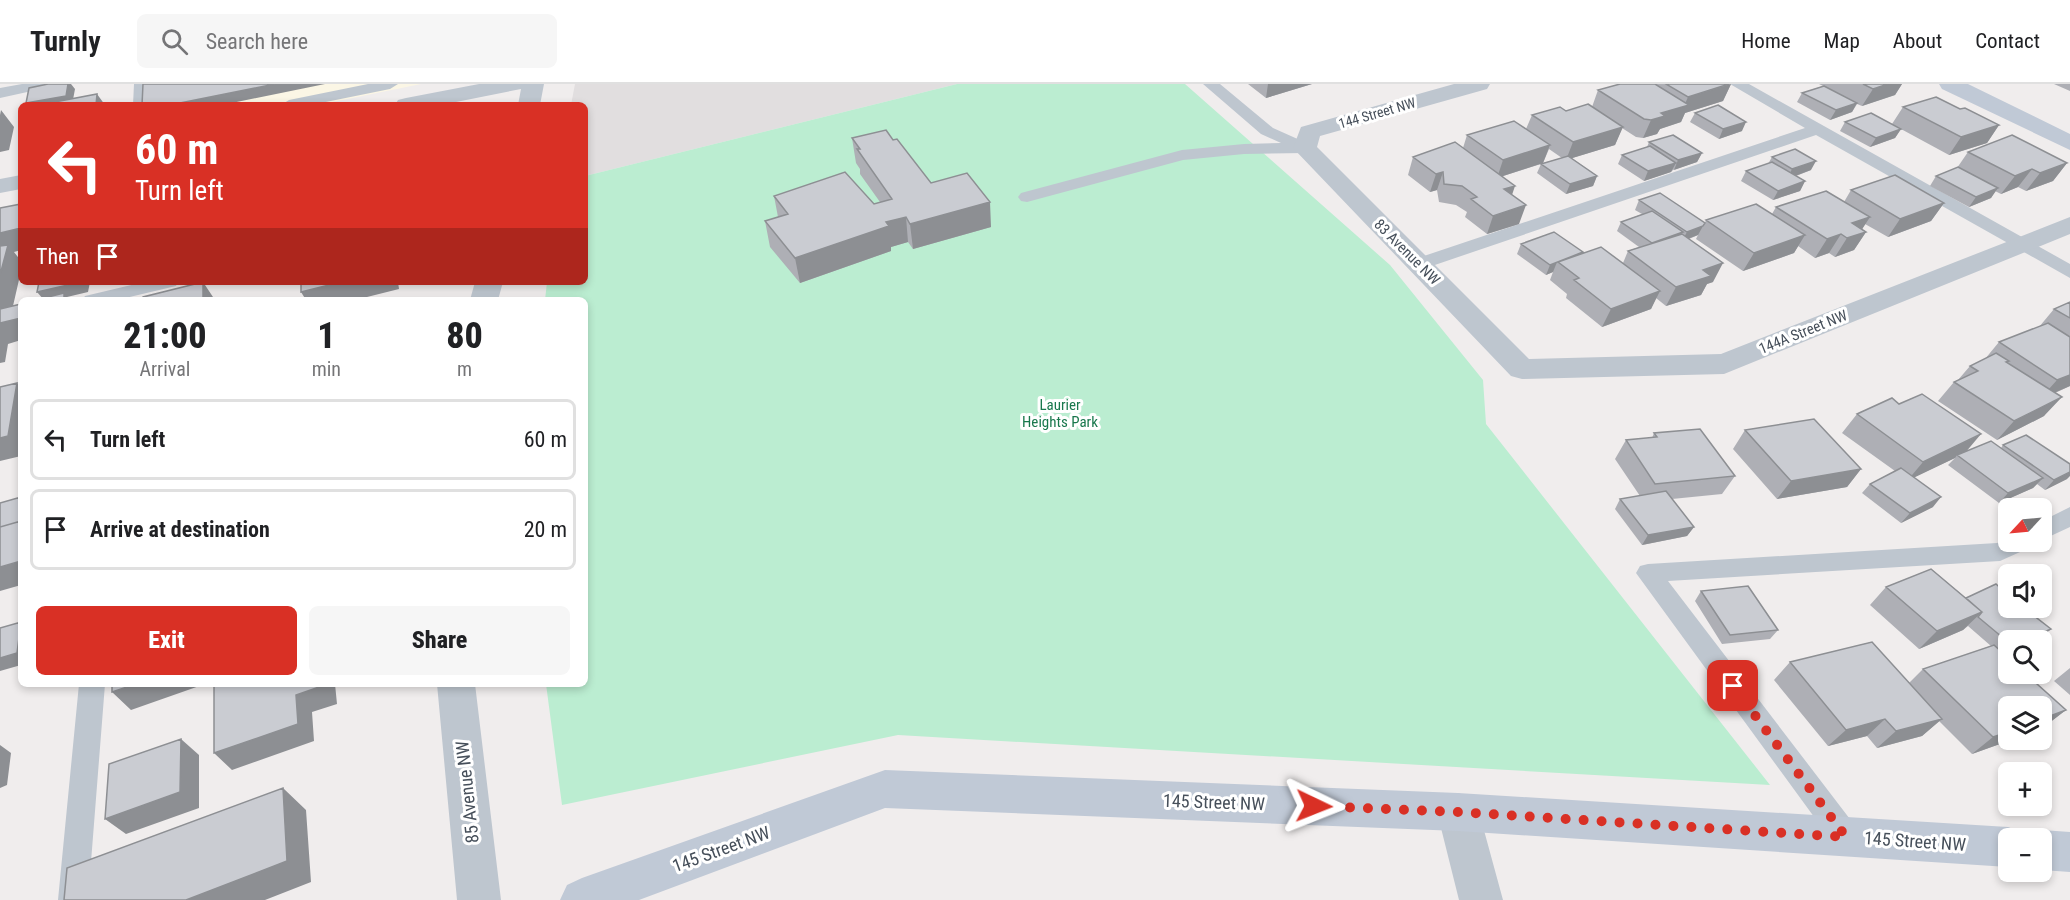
<!DOCTYPE html>
<html lang="en">
<head>
<meta charset="utf-8">
<style>
  :root { --surface:#fff; --page:#f6f6f6; --text:#202124; --muted:#757577; --line:#e0e0e0; --accent:#d93025 }
  body { margin:0; font-family:"Roboto Condensed",sans-serif; background:var(--page); color:var(--text); height:100vh; display:flex; flex-direction:column; font-size:22px; white-space:nowrap }
  * { box-sizing:border-box; margin:0 }
  p { font-size:20px; color:var(--muted) }
  .icon { flex:none; width:33px; height:33px; fill:none; stroke:currentColor; stroke-width:2; stroke-linecap:round; stroke-linejoin:round }
  .map { position:relative; flex:1; overflow:hidden }
  .panel { position:absolute; left:18px; top:213px; width:570px; height:390px; display:flex; flex-direction:column; background:var(--surface); border-radius:9px; box-shadow:0 3px 9px #0003 }
  .panel>* { flex:none }
  .hud { position:absolute; left:18px; top:18px; width:570px; height:183px; border-radius:9px; box-shadow:0 3px 9px #0003; background:#d93025; color:#fff; overflow:hidden }
  .needle { width:39px; rotate:244deg }
  .buttons { position:absolute; left:1998px; top:414px; display:grid; gap:12px }
  .buttons a { display:grid; place-items:center; width:54px; height:54px; border-radius:9px; background:var(--surface); box-shadow:0 3px 9px #0003; font-size:30px }
  .pin { position:absolute; display:grid; place-items:center; width:51px; height:51px; color:#fff; margin:-26px; border-radius:12px; box-shadow:0 3px 9px #0006 }
  .me { position:absolute; width:66px; margin:-33px; rotate:92deg; stroke-linejoin:round; filter:drop-shadow(0 0 4px #0008) }
  .turn { display:flex; align-items:center; gap:21px; height:126px; padding:0 18px; font-size:27px }
  .turn .icon { width:78px; height:78px; stroke-width:2.5 }
  .turn b { display:block; font-size:42px; line-height:51px }
  .then { display:flex; align-items:center; height:57px; padding:0 18px; background:#0003; gap:12px; font-size:22px }
  .eta { display:flex; justify-content:space-evenly; align-items:center; height:102px; text-align:center }
  .eta b { font-size:36px; font-weight:800; line-height:42px }
  .cta { display:flex; gap:12px; margin-top:auto; padding:12px 18px }
  .cta a { flex:1; height:69px; border-radius:9px; background:var(--accent); color:#fff; font-size:24px; font-weight:800; line-height:69px; text-align:center }
  .cta a+a { background:var(--page); color:var(--text) }
  ul { padding:0; list-style:none }
  li { display:flex; align-items:center; gap:18px; height:81px; margin:0 12px 9px; padding:0 6px; border:3px solid var(--line); border-radius:9px }
  li div { flex:1 }
  li b { display:block; font-size:22px }
  li em { font-style:normal }
  header { display:flex; align-items:center; gap:36px; box-sizing:border-box; height:84px; padding:0 30px; background:var(--surface); border-bottom:2px solid var(--line) }
  header strong { font-size:28px }
  nav { display:flex; gap:33px; margin-inline-start:auto; font-size:21px }
  .search { width:420px; height:54px; background:var(--page); display:flex; align-items:center; gap:15px; box-sizing:border-box; padding:0 21px; border-radius:9px; color:var(--muted); font-size:22px }
  .map>svg:first-child { display:block }
</style>
</head>
<body>
<header>
<strong>Turnly</strong>
<div class="search"><svg class="icon" aria-label="search" viewBox="0 0 24 24"><circle cx="10" cy="10" r="6"/><path d="M15 15l6 6"/></svg>Search here</div>
<nav><a>Home</a><a>Map</a><a>About</a><a>Contact</a></nav>
</header>
<div class="map">
<svg width="2070" height="816" viewBox="0 0 2070 816">
  <rect width="100%" height="100%" fill="#f0eded"/>
  <path fill="#fbf6e5" d="M155 0H421L318 21H156Z"/>
  <path fill="#e1dedf" d="M575 0H957L585 92V21H571Z"/>
  <path fill="#bbedd1" d="M957 0H1185L1390 181 1483 296 1486 340 1770 701 898 651 562 721 546 600H585V216H545L547 198H585V92Z"/>
  <g fill="none" stroke-linecap="round" stroke-linejoin="round">
    <path fill="#bec6cf" fill-rule="evenodd" d="M22 0H53L50 3 0 14V4Z
      M134 0H150L149 21H133Z
      M368 0H398L390 5 311 21H281L289 16Z
      M1203 0H1220L1273 44 1311 61 1313 64 1305 69 1244 70 1183 76 1027 118 1021 117 1018 113 1021 109 1182 66 1244 60 1281 59 1261 50Z
      M1730 0H1749L2070 180V194L1816 51 1426 184H1412L1410 180 1412 176 1805 44Z
      M144 198H178L176 202 117 216H82L85 212Z
      M2070 423V443L2042 456V437Z
      M2008 454V458H2033L2029 464 2000 477 1668 497 1856 743 1860 753 1856 763 1846 767 1836 763 1636 489 1640 482 1648 480 1997 459Z
      M79 600H105L88 816H58Z"/>
    <path fill="#bec6cf" fill-rule="evenodd" d="M479 0H544L540 21H518L521 5 441 21H395L398 16 406 14Z
      M1454 0H1490L1487 5 1320 52 1317 63 1529 275 1721 270 2070 133V150L1724 290 1522 295 1511 292 1293 64 1301 43Z
      M21 91V105L0 109V95Z
      M475 198H503L498 216H470Z
      M437 600H475L501 816H457Z
      M1458 709 1473 714 1479 728 1503 816H1459L1437 728 1443 714Z"/>
    <path fill="#c0c9d6" fill-rule="evenodd" d="M1939 0H1968L2070 50V66L1942 5Z
      M885 686 1458 709 2008 743 2023 749 2025 754H2008V783L1458 747 885 724 639 816H560L567 801 582 794Z
      M2042 746 2070 748V788L2042 786V754H2026L2027 752Z"/>
  </g>
  <path fill="#aeafb5" fill-rule="evenodd" d="M1248 0H1312L1266 14Z
    M1620 0H1731L1723 17 1685 29 1681 38 1660 45 1657 50 1643 54 1636 53 1622 44 1615 61 1572 74 1597 92 1593 102 1566 110 1537 89 1541 80 1503 92 1512 111 1519 140 1487 150 1465 133 1467 128 1456 121 1439 118 1437 106 1430 108 1408 91 1413 73 1463 64 1467 51 1526 45 1532 31 1592 23 1598 6ZM1549 65 1562 74 1543 79Z
    M1819 0H1902L1895 11 1862 22 1857 20 1852 28 1830 36 1797 18 1802 9 1823 2Z
    M2054 0H2070V7Z
    M1903 23 1960 25 1999 41 1987 59 1949 71 1901 45 1895 54 1870 63 1840 47 1845 38 1892 40Z
    M1695 29 1742 47 1719 55 1690 38Z
    M852 54 893 56 931 99 991 143 913 165 908 158 891 163V167L800 199 770 163 765 137 778 133 774 112 874 120 880 118 860 90V85L856 79Z
    M1649 58 1702 69 1697 78 1673 86 1671 88 1644 97 1618 80 1622 71 1647 63Z
    M1968 68 2067 79 2053 97 2026 107 2018 103 2001 110 1995 107 1991 114 1969 123 1930 102 1936 92 1957 84Z
    M1772 73 1811 86 1796 92 1805 97 1800 107 1773 116 1741 97 1746 87 1768 80Z
    M1851 106 1944 119 1931 137 1888 153 1865 140 1862 145 1866 148 1854 166 1835 173 1829 169 1815 174 1798 162 1794 169 1743 187 1696 155 1698 151 1689 155 1713 198 1707 200 1701 211 1666 222 1656 214 1651 225 1602 243 1566 214 1567 210 1550 196 1553 188 1546 191 1517 170 1521 160 1583 168 1623 179 1628 167 1639 163 1617 147 1621 138 1642 130 1635 126 1639 116 1705 139 1706 136 1772 130 1776 123 1844 118Z
    M2070 218V302L2055 309 2044 332 1997 356 1938 317 1954 298 1958 296 1970 282 1985 275 1999 258 2039 243 2054 225Z
    M1857 330 1966 367 2001 364 2003 361 2067 395 2045 406 2037 400 2033 404 1999 419 1948 381 1955 374 1914 393 1933 423 1901 439 1862 409 1870 400 1895 387 1842 349Z
    M1745 346 1861 385 1847 403 1777 415 1733 365Z
    M1654 349 1735 392 1722 410 1672 415 1694 443 1687 452 1642 461 1615 425 1620 415 1640 412 1615 375 1626 356 1652 354Z
    M1931 485 1966 514 1996 500 2008 511V524H2024L2051 545 2040 554 2034 556H2008V569L2005 570 2008 574V590H2026L2066 626 2042 644V622H2008V656H2011L1972 670 1939 637 1922 652 1877 664 1867 652 1828 662 1774 596 1790 578 1872 558 1909 599 1923 585 1991 562 1968 542 1963 546 1919 565 1870 521 1886 503Z
    M1701 507 1778 546 1770 555 1722 560 1695 517Z
    M2070 584V611L2054 597Z"/>
  <path fill="#8d8f93" d="M68 0H71L75 5 72 21H27L26 19Z
    M275 0H325L222 21H170Z
    M1268 0H1312L1266 14Z
    M1731 0 1723 17 1685 29 1681 38 1660 45 1657 50 1643 54 1651 36 1661 29 1684 22 1688 13Z
    M1888 0H1902L1895 11 1862 22 1873 5Z
    M97 10 105 21H96Z
    M1857 19 1852 28 1830 36 1836 26Z
    M1 26 14 43 9 66 0 68V31Z
    M1746 38 1742 47 1719 55 1723 45Z
    M1999 41 1987 59 1949 71 1961 53Z
    M1623 43 1615 61 1566 76 1573 58Z
    M1901 45 1895 54 1870 63 1876 54Z
    M1550 61 1543 79 1497 94 1503 76Z
    M1702 69 1697 78 1674 86 1678 76Z
    M1816 77 1811 86 1787 95 1792 85Z
    M1676 79 1671 88 1644 97 1648 87Z
    M2067 79 2053 97 2026 107 2040 89Z
    M2032 85 2018 103 2001 110 2015 92Z
    M1443 88 1437 106 1430 108 1436 90Z
    M1597 92 1593 102 1566 110 1570 100Z
    M1805 97 1800 107 1773 116 1778 107Z
    M1515 102 1509 120 1504 105Z
    M1998 104 1991 114 1969 123 1976 113Z
    M990 118 991 143 913 165 910 140Z
    M1944 119 1931 137 1888 153 1900 135Z
    M1526 121 1519 140 1487 150 1493 132Z
    M906 133 908 158 891 163V167L800 199 795 174 886 138Z
    M1870 133 1859 150 1866 148 1854 166 1835 173 1847 154 1852 139Z
    M1703 142 1698 151 1682 157 1687 148Z
    M21 144V166L14 168 21 177V187L13 222 0 225V149Z
    M1841 150 1829 169 1815 174 1827 155Z
    M1805 151 1794 169 1743 187 1754 169Z
    M1557 178 1553 188 1546 191 1550 181Z
    M1723 179 1713 198 1707 200 1701 211 1666 222 1676 203 1703 186Z
    M81 198H90L88 208 67 213 70 216H44L37 208Z
    M203 198 215 216H203Z
    M341 198H398L399 205 355 216H306L301 208Z
    M1660 207 1651 225 1602 243 1611 225Z
    M21 234V256L8 260 5 278 0 279V239Z
    M2070 291V302L2040 315 2057 296Z
    M17 299 21 303V372L0 377V354Z
    M2062 313 2044 332 1997 356 2014 337Z
    M1981 350 1965 369 1957 371 1955 374 1907 397 1923 378Z
    M1861 385 1847 403 1777 415 1791 397Z
    M2070 388V392L2067 395 2045 406 2054 396Z
    M2043 394 2033 404 1999 419 2008 409Z
    M1941 413 1933 423 1901 439 1910 429Z
    M1694 443 1687 452 1642 461 1648 451Z
    M21 477V501L0 507V483Z
    M1982 528 1963 546 1919 565 1937 547Z
    M21 540V581L0 587V574Z
    M2051 545 2040 554 2034 556H2025Z
    M136 600H205L131 626 112 608Z
    M322 600H335L337 620 312 628 314 657 232 686 214 669 296 611Z
    M2066 626 2044 643 2042 644V635Z
    M1885 635 1867 652 1828 662 1846 646Z
    M1942 635 1922 652 1877 664 1896 647Z
    M2008 648V656H2011L1972 670 1993 653Z
    M181 655 199 671V724L126 750 105 735Z
    M0 661 11 669 7 701 0 704Z
    M283 704 306 726 311 798 265 816H186Z"/>
  <path fill="#caccd2" stroke="#8d8f93" stroke-width="1.5" d="M48 0H68L66 12 26 19 29 4Z
    M143 0H275L170 21H142Z
    M1620 0H1655L1689 21 1661 29 1665 32 1651 36 1644 35 1598 6Z
    M1666 0H1729L1688 13Z
    M1863 0H1888L1873 5Z
    M1824 2 1857 19 1836 26 1802 9Z
    M97 10 96 21H39Z
    M1936 13 1960 25 1965 24 1999 41 1961 53 1903 23Z
    M1588 20 1623 43 1573 58 1532 31 1560 23 1566 27Z
    M1718 21 1746 38 1723 45 1695 29Z
    M1871 29 1901 45 1876 54 1845 38Z
    M1514 37 1550 61 1503 76 1467 51Z
    M886 46 893 56 897 55 931 99 967 89 990 118 910 140 906 133 886 138 889 142 795 174 765 137 788 130 774 112 845 88 874 120 892 115 857 65H860L852 54Z
    M1673 51 1702 69 1678 76 1649 58Z
    M2012 51 2067 79 2040 89 2032 85 2015 92 1968 68Z
    M1455 58 1515 102 1504 105 1526 121 1493 132 1471 115 1477 113 1462 102 1444 100 1443 88 1436 90 1413 73Z
    M1650 62 1676 79 1648 87 1622 71Z
    M1795 65 1816 77 1792 85 1772 73Z
    M1568 72 1597 92 1570 100 1541 80Z
    M1772 78 1805 97 1778 107 1746 87Z
    M1958 83 1998 104 1976 113 1936 92Z
    M1895 91 1944 119 1900 135 1851 106Z
    M1826 107 1870 133 1852 139 1866 148 1847 154 1841 150 1827 155 1776 123Z
    M1660 109 1705 139 1703 142 1687 148 1639 116Z
    M21 120V144L0 149V124Z
    M1756 120 1805 151 1754 169 1706 136Z
    M1652 127 1683 148 1652 159 1621 138Z
    M1554 148 1583 168 1550 181 1521 160Z
    M1682 150 1723 179 1703 186 1711 192 1676 203 1628 167Z
    M8 161 0 191V162Z
    M1601 163 1660 207 1611 225 1574 196 1579 194 1558 178Z
    M39 198H81L37 208Z
    M203 198V216H142L143 213Z
    M301 198H341L301 208Z
    M64 209V216H36Z
    M2070 218V234L2054 225Z
    M21 220V234L0 239V225Z
    M2048 239 2070 253V291L2057 296 1999 258Z
    M1996 269 2009 277 2006 278 2062 313 2014 337 1954 298 1978 287 1970 282Z
    M17 299 8 352 0 354V303Z
    M1922 310 1981 350 1923 378 1857 330 1892 314 1899 320Z
    M1814 335 1861 385 1791 397 1745 346Z
    M1700 345 1735 392 1655 400 1626 356 1657 353 1654 349Z
    M2026 351 2070 380V388L2054 396 2003 361Z
    M1991 357 2043 394 2008 409 1957 371Z
    M1901 384 1941 413 1910 429 1870 400Z
    M1666 407 1694 443 1648 451 1620 415Z
    M21 413V437L0 443V419Z
    M21 437V477L0 483V443Z
    M1931 485 1982 528 1937 547 1886 503Z
    M1996 500 2008 511V524H2024L2051 545 2025 556H2008V558L1978 533 1982 528 1966 514Z
    M1748 502 1778 546 1730 551 1701 507Z
    M21 538 17 569 0 574V544Z
    M1872 558 1942 635 1896 647 1885 635 1846 646 1790 578Z
    M1994 561 2008 574V590H2026L2066 626 2042 635V622H2008V648L1993 653 1923 585Z
    M112 600H136L112 608Z
    M214 600H322V602L296 611 298 640 214 669Z
    M181 655 180 708 105 735 109 680Z
    M283 704 287 777 186 816H64L67 784Z"/>
  <g fill="none" stroke-linecap="round" stroke-linejoin="round">
    <path stroke="#d93025" stroke-width="10" stroke-dasharray="0 18" d="M1314 722 1458 728 1846 753 1733 602"/>
  </g>
  <g text-anchor="middle" dominant-baseline="central" stroke-width="6" stroke-linejoin="round" paint-order="stroke">
    <g font-size="14" fill="#464f5a" stroke="#fff">
      <text transform="translate(1377 29) rotate(-16)">144 Street NW</text>
    </g>
    <g font-size="15" fill="#464f5a" stroke="#fff">
      <text transform="translate(1407 168) rotate(45)">83 Avenue NW</text>
      <text transform="translate(1803 248) rotate(-22)">144A Street NW</text>
    </g>
    <g font-size="15" fill="#19784d" stroke="#fff">
      <text x="1060" y="321">Laurier<tspan x="1060" dy="17">Heights Park</tspan></text>
    </g>
    <g font-size="18" fill="#464f5a" stroke="#fff">
      <text transform="translate(467 708) rotate(-96)">85 Avenue NW</text>
      <text transform="translate(1214 718) rotate(2)">145 Street NW</text>
      <text transform="translate(1915 757) rotate(4)">145 Street NW</text>
      <text transform="translate(721 765) rotate(-20)">145 Street NW</text>
    </g>
  </g>
</svg>
<div class="buttons">
<a><svg class="needle" viewBox="-14 -14 28 28"><path d="M0-13l5 13h-10z" fill="#e53935"/><path d="M0 13l5-13h-10z" fill="#757577"/></svg></a>
<a><svg class="icon" aria-label="sound" viewBox="0 0 24 24"><path d="M4 9h4l5-4v14l-5-4H4zM17 9q2 3 0 6"/></svg></a>
<a><svg class="icon" aria-label="search" viewBox="0 0 24 24"><circle cx="10" cy="10" r="6"/><path d="M15 15l6 6"/></svg></a>
<a><svg class="icon" aria-label="layers" viewBox="0 0 24 24"><path d="M12 4l9 5-9 5-9-5zM3 14l9 5 9-5"/></svg></a>
<a>+</a>
<a>−</a>
</div>
<div class="pin" style="left:1733px;top:602px;background:#d93025"><svg class="icon" aria-label="arrive" viewBox="0 0 24 24"><path d="M6 21V4h12l-3 4 3 4H6"/></svg></div>
<svg class="me" style="left:1314px;top:722px" viewBox="-20 -20 40 40"><path d="M0-17L14 15 0 8-14 15z" fill="#d93025" stroke="#fff" stroke-width="4"/></svg>
<div class="hud">
<div class="turn"><svg class="icon" aria-label="left" viewBox="0 0 24 24"><path d="M17 20v-9H6M10 6l-5 5 5 5"/></svg><div><b>60 m</b>Turn left</div></div>
<div class="then">Then<svg class="icon" aria-label="arrive" viewBox="0 0 24 24"><path d="M6 21V4h12l-3 4 3 4H6"/></svg></div>
</div>
<section class="panel">
<div class="eta">
<div><b>21:00</b><p>Arrival</p></div>
<div><b>1</b><p>min</p></div>
<div><b>80</b><p>m</p></div>
</div>
<ul>
<li><svg class="icon" aria-label="left" viewBox="0 0 24 24"><path d="M17 20v-9H6M10 6l-5 5 5 5"/></svg><div><b>Turn left</b></div><em>60 m</em></li>
<li><svg class="icon" aria-label="arrive" viewBox="0 0 24 24"><path d="M6 21V4h12l-3 4 3 4H6"/></svg><div><b>Arrive at destination</b></div><em>20 m</em></li>
</ul>
<div class="cta"><a>Exit</a><a>Share</a></div>
</section>
</div>
</body>
</html>
